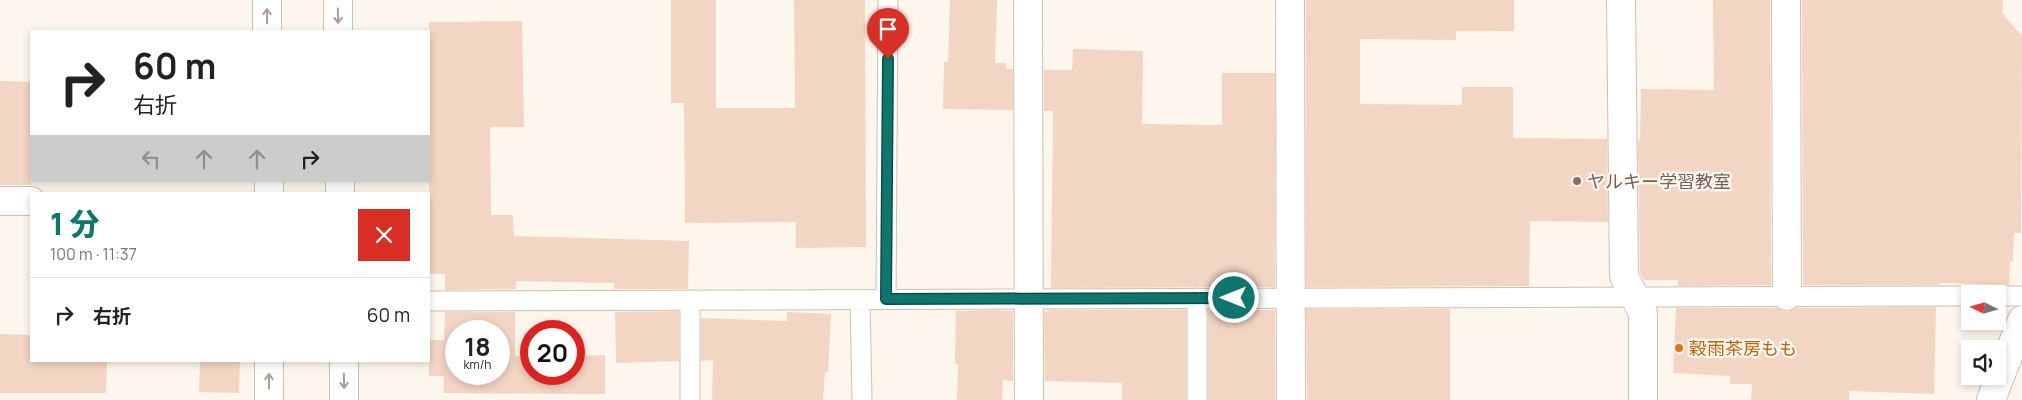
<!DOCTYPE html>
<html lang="ja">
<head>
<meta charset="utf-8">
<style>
  :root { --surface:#fff; --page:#f6f6f6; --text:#222; --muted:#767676; --line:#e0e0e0; --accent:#0f766e }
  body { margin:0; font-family:Manrope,"Noto Sans JP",sans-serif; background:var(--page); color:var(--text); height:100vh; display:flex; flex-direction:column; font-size:19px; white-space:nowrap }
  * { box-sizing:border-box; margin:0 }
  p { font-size:16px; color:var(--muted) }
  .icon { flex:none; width:28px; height:28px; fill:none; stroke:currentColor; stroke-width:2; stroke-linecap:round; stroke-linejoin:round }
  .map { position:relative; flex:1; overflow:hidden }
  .panel { position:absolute; left:30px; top:192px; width:400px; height:170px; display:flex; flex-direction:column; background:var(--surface); border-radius:0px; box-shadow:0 2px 8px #0003 }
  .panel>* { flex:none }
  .hud { position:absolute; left:30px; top:30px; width:400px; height:152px; border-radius:0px; box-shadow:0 2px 8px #0003; background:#fff; color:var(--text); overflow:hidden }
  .needle { width:32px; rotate:275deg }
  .controls { position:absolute; left:1961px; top:285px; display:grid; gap:10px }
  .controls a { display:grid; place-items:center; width:45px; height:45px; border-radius:0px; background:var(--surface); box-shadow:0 2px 8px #0003; font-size:25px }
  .speed { position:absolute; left:445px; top:320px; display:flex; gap:10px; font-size:25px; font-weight:700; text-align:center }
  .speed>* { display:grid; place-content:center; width:65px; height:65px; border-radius:50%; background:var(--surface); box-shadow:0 2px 8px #0003; line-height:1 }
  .speed small { font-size:12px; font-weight:400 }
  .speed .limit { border:8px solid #d22; background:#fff; color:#111 }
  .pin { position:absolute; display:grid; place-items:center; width:42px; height:42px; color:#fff; margin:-51px -21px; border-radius:50% 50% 50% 0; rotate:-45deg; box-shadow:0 0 5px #0007 }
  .pin .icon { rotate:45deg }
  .me { position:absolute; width:55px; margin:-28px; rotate:270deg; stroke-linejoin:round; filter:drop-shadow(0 0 4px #0008) }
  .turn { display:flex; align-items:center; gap:18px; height:105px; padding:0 20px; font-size:22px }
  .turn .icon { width:65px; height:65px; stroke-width:2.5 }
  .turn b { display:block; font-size:35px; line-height:42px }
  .lanes { display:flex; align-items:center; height:48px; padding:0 20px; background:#0003; justify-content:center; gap:25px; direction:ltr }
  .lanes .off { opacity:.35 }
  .round { display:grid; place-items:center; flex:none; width:52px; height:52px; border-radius:0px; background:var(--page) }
  .head { display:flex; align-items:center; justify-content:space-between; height:85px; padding:0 20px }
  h1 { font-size:30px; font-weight:800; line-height:38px; color:var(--accent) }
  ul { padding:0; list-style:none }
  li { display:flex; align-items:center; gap:15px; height:75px; padding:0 20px; border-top:1px solid var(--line) }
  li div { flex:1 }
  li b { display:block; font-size:19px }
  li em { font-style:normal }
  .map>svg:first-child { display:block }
</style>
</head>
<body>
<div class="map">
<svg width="2022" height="400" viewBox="0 0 2022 400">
  <rect width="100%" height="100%" fill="#fdf6ec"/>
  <path fill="#f3d5c3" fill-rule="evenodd" d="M671 0H716V108H795L794 0H865L866 247 796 248V222L685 223 684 103H671Z
    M950 0H997L995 63H1006V69H1013V110L943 109 944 62H948Z
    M1306 0H1514V31H1456V40L1360 39V104L1462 105V87H1513V138L1607 139 1608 222 1530 221 1529 286 1306 287Z
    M1713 0H1770L1771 285 1678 286V280H1644L1640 272 1638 140H1640L1641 89 1714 90Z
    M1802 0H2003L2002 13 2022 36 2021 233H2014L2013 261H2010L2009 285 1942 283 1937 285H1803Z
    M522 21 524 127H490L491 215H513L514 236 689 241 688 289H614V283L516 281V289L445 290V274H429V22Z
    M1073 49 1143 51 1142 124 1222 125V73H1275V287L1051 288 1053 111H1044V70H1072Z
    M0 81 31 82V185H0Z
    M1936 307 1934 394 1849 391V400H1751L1752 384H1730V376L1673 373 1676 308H1777L1788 312 1797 308Z
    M1306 309H1450V400H1307Z
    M994 310 1013 311V381L1003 380 1002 400H957L958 364 955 363 956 311Z
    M1051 310H1186V400H1122V383L1045 381 1044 312Z
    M1208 310H1275V400H1208Z
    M679 311V361L616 363 615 312Z
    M445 312H515V356H531V374H574V356L605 355V394L444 393V376H429V340H444ZM456 331H499V374H456Z
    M787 312 831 314 828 372H825L823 400H712L713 360 701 361V318L787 321Z
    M0 334 31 335V361H107L106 393H0Z
    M200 361H240L239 393 199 392Z"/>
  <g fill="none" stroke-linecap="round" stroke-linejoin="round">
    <g stroke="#d1beb0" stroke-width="21">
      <path id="lane" d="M1998 296H2022
        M1197 298V400
        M886 299 888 0
        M690 300V400
        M860 300 862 400
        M429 301 1970 296"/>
    </g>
    <g stroke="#d1beb0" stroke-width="30">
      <path id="street" d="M267 0V31
        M338 0V31
        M1028 0 1029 400
        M1290 0 1291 400
        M1621 0 1624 276 1643 313V400
        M1786 0 1787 296
        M269 181V194
        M340 181V194
        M0 201H31
        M269 361V400
        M344 361V400
        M1991 400 2022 320"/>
    </g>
    <use href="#lane" stroke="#fff" stroke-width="19"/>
    <use href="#street" stroke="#fff" stroke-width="28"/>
  </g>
  <defs><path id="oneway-shaft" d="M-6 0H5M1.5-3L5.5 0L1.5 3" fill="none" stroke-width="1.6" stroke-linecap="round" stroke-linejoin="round" transform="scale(1.25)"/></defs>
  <g stroke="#af9d94">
    <use href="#oneway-shaft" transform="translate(267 16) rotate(-91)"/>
    <use href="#oneway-shaft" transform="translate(338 16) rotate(89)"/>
    <use href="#oneway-shaft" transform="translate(269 381) rotate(-90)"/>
    <use href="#oneway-shaft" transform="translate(344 381) rotate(89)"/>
  </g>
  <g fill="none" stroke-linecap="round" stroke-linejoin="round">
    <g stroke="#0a4d48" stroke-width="12">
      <path id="route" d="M888 59 886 299 1234 298"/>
    </g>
    <use href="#route" stroke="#0f766e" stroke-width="9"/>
  </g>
  <circle fill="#8d6e63" stroke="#fffaf3" stroke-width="2" cx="1577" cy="181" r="5"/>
  <circle fill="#e8710a" stroke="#fffaf3" stroke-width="2" cx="1679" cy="348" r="5"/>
  <g text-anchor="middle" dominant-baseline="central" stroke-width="4.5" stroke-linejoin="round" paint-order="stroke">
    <g font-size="18" fill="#785e54" stroke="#fffaf3" text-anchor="start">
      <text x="1587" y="181">ヤルキー学習教室</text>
    </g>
    <g font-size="18" fill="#c56008" stroke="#fffaf3" text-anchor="start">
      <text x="1689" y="348">穀雨茶房もも</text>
    </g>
  </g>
</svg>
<div class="controls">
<a><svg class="needle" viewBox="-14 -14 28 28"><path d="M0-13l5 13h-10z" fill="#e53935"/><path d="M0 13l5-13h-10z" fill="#767676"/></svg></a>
<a><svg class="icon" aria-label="sound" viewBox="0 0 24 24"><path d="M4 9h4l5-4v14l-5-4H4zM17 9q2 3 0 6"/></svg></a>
</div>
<div class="speed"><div>18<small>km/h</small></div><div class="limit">20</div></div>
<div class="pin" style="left:888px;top:59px;background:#d93025"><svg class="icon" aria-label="arrive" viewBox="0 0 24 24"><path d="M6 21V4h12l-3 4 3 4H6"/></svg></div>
<svg class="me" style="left:1234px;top:298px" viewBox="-20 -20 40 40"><circle r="17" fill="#0f766e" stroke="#fff" stroke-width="3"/><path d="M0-11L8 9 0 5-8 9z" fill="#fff"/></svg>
<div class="hud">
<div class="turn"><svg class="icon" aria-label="right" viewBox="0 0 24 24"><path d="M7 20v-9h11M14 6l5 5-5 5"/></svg><div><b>60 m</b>右折</div></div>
<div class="lanes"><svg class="icon off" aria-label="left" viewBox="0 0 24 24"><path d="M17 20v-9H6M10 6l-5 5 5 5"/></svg><svg class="icon off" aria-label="ahead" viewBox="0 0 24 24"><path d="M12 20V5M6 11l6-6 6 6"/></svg><svg class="icon off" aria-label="ahead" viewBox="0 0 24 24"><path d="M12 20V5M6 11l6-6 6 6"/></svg><svg class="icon" aria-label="right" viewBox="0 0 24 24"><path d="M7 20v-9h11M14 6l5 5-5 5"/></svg></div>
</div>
<section class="panel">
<div class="head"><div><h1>1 分</h1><p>100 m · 11:37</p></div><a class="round" style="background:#d93025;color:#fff"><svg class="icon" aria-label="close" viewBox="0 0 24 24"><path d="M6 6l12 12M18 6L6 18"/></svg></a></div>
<ul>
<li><svg class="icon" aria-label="right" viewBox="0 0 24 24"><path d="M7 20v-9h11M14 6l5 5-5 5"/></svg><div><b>右折</b></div><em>60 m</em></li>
</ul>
</section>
</div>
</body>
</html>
